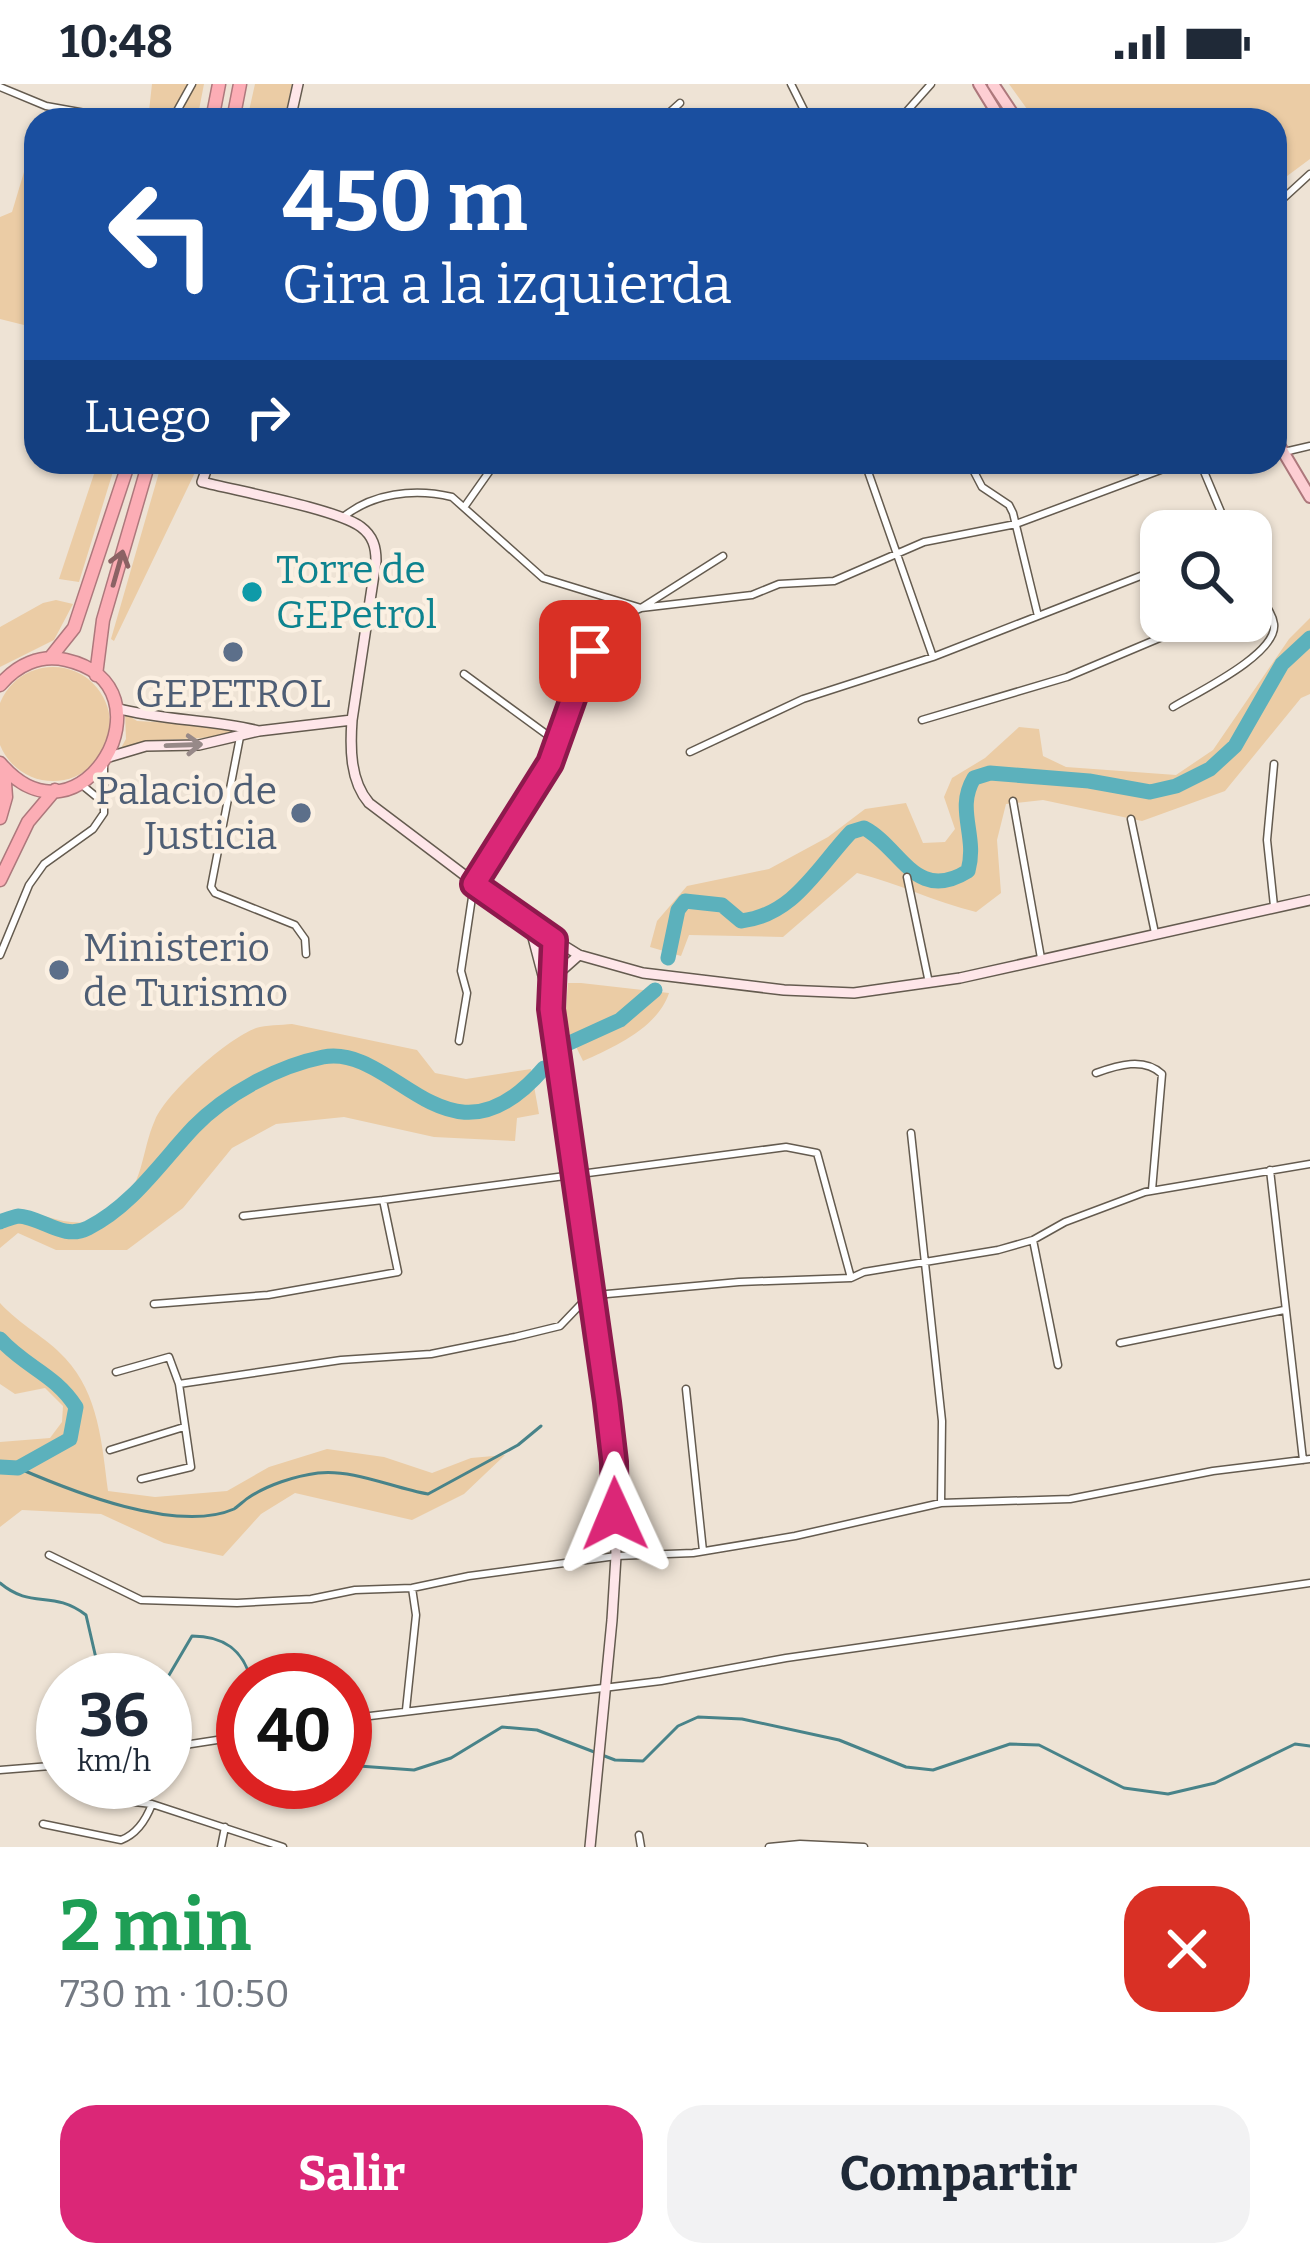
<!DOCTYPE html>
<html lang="es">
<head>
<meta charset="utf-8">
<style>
  :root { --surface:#fff; --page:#f2f2f3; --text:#1f2937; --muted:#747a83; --accent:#db2777 }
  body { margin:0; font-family:Bitter,serif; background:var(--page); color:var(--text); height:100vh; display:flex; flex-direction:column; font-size:45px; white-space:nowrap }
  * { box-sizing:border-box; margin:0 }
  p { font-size:39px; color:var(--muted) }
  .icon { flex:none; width:66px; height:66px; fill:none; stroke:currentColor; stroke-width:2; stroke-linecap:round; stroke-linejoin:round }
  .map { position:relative; height:1763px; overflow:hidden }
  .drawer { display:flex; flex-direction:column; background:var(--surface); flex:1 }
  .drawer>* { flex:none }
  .top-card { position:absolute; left:24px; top:24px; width:1263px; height:366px; border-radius:36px; box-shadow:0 3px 9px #0004; background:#1a4fa0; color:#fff; overflow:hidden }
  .tools { position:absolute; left:1140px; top:426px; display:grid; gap:24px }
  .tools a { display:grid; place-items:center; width:132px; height:132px; border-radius:24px; background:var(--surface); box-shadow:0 3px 9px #0004; font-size:60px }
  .speed { position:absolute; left:36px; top:1569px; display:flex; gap:24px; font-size:60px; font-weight:700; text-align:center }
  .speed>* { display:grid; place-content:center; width:156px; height:156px; border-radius:50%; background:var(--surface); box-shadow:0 3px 9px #0004; line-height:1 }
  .speed small { font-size:30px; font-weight:400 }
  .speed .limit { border:18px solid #d22; background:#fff; color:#111 }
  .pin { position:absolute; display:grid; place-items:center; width:102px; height:102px; color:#fff; margin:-51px; border-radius:24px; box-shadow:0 6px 18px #0006 }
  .me { position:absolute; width:132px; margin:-66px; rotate:359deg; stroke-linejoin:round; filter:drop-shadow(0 0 9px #0008) }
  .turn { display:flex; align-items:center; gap:42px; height:252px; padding:0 60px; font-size:54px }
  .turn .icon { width:156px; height:156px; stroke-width:2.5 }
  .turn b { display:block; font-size:84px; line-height:102px }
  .then { display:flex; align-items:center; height:114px; padding:0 60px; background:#0003; gap:24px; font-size:45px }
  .round { display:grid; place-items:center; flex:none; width:126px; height:126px; border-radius:36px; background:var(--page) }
  .headline { display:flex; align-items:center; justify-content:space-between; height:204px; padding:0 60px }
  h1 { font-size:72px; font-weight:700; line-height:90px; color:#1e9e55 }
  .action { display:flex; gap:24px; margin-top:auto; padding:24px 60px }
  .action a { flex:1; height:138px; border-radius:36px; background:var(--accent); color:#fff; font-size:48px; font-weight:700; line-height:138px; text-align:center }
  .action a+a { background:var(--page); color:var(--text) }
  .status { display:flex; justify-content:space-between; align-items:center; height:84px; padding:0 60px; background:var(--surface); direction:ltr }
  .status svg { height:33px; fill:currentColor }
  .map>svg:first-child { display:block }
</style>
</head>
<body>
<div class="status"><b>10:48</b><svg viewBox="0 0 49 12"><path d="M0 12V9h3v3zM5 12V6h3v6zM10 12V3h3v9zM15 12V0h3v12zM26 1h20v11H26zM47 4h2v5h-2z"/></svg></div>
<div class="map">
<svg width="1310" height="1763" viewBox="0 0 1310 1763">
  <rect width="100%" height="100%" fill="#eee3d5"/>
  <path fill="#ebcca5" d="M152 0H204L197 36H148Z
    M255 0H292L284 36H247Z
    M1009 0H1310V75L1275 101V36H1035Z
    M24 88 36 92V244L0 235V133L12 128Z
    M98 378H116L79 498 59 495Z
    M162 378H200L114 557 111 555Z
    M56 516 73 520 54 556 0 583V543L43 519Z
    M1310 534V610L1301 614 1225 707 1142 737 1043 716 1006 720 997 756 1001 809 976 828C934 818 898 799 857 789L783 853 689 851 681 872 650 863 657 837 687 802 769 785 828 753 865 725 906 719 923 759 945 758 955 745 944 713 952 694 985 674 1019 643 1039 645 1043 672 1066 683 1176 691 1213 666 1289 555Z
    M-4 640a57 57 0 1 1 114 0a57 57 0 1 1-114 0Z
    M125 629 137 637 230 642 243 646C204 660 160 650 121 664L126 655Z
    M568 899H581L669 909C658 943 615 963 583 977L565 940Z
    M292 940 417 966 435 989 466 995 531 985 539 1030 517 1034 515 1057 434 1053 344 1033 276 1040 232 1064 183 1124 127 1166H56L18 1149 0 1164V1131C40 1117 72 1158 114 1126 144 1104 141 1067 155 1036 167 1008 227 955 256 944 266 941 281 941 292 940Z
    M0 1219C21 1242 46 1253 65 1274 99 1310 102 1361 108 1407L155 1413 227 1407 269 1383 327 1365 384 1373 432 1389 471 1374 505 1371 464 1410 412 1436 295 1409 261 1430 223 1472 164 1459 101 1430 22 1426 0 1443V1358L50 1354 62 1338 63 1322 45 1304 15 1310 0 1300Z"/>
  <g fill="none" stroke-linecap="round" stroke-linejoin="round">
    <path stroke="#488389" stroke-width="3" d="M18 1384C71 1407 177 1450 234 1425 236 1424 246 1415 248 1414 267 1401 295 1392 318 1389 354 1385 393 1404 428 1410L518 1361 541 1342
      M0 1499C32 1526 52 1505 86 1531L101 1596
      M165 1598 192 1552C223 1552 243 1565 251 1596
      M345 1681 414 1686 451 1674 502 1643 537 1646 615 1676 643 1677 678 1642 698 1633 742 1635 839 1656 906 1683 933 1686 1010 1660 1039 1661 1124 1704 1168 1710 1215 1699 1295 1660 1310 1662"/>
    <path stroke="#5cb1bc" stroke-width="15" d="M668 874 678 826 685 817 722 821 741 837C794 831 817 784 851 748L864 744C901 763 915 820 968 787 978 751 955 726 974 694L990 689 1089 697 1150 708 1176 702 1210 685 1235 662 1282 580 1310 554
      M565 961 620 936 655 906
      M0 1138C1 1137 17 1132 18 1132 42 1133 63 1157 88 1144 133 1121 160 1079 194 1043 226 1010 278 982 323 973 396 959 448 1096 544 984
      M0 1255C25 1283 55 1290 76 1323L70 1355 18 1384 0 1383"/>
    <g stroke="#645b4f" stroke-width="9">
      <path id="street" d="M791 0 809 36
        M0 3 46 22 124 36
        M172 36 192 0
        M661 36 680 19
        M899 36 931 0
        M1275 122 1310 90
        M1284 368 1310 362
        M969 378 982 403 1009 421 1013 429 1038 532
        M1136 378 1143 392
        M1200 378 1229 447
        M865 379 933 573
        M465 422 496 378
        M342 434C372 409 414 404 452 413L543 494 641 524 723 472
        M464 590 557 658
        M1173 623C1196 609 1278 570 1274 540 1272 525 1257 513 1251 498
        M922 636 1067 593 1200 537
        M240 653 211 803 215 809 295 841 305 855 306 870
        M690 668 803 615 933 573 1161 484
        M1274 680 1267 756 1274 822
        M82 701 104 719
        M1013 717 1041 874
        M1131 735 1155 849
        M907 793 929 899
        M0 871 29 801 44 780 93 745 104 729V681
        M459 957 467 909 461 887 474 800 550 679 604 540 641 524 752 511 779 500 834 497 924 458 1016 440 1182 378
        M1096 989C1118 981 1144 973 1162 990L1152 1106
        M911 1049 942 1337 941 1419
        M1270 1086 1303 1376
        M243 1132 383 1116
        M1033 1156 1058 1281
        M154 1220 268 1211 398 1188 383 1116 786 1063 817 1069 851 1194
        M1120 1259 1284 1226
        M116 1288 169 1273 179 1300
        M686 1305 703 1467
        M110 1366 184 1343
        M141 1395 191 1383 179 1300 341 1276 431 1270 515 1253 560 1242 582 1219 607 1210 739 1198 851 1194 864 1188 998 1166 1033 1156 1065 1138 1145 1108 1310 1080
        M49 1471 141 1516 237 1519 311 1515 355 1506 412 1504 469 1492 616 1472 693 1469 795 1452 941 1419 1070 1415 1213 1387 1310 1375
        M406 1626 416 1531 412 1504
        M345 1635 661 1597 786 1574 1310 1499
        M165 1664 243 1652
        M0 1686 63 1681
        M76 1698 116 1716 152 1720 283 1763
        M43 1740 121 1756C137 1750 146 1736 152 1720
        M639 1751 641 1763
        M221 1763 225 1743
        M769 1763 800 1760 864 1763"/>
    </g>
    <g stroke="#645b4f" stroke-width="12">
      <path id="secondary" d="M290 36 298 0
        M116 624C163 637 212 635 259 647
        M352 636C350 664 350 697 369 719L529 840 579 871 643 889 784 906 854 909 960 894 1310 816
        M109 673 146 662 199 661 259 647 352 636 376 477C376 463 373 452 361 443 337 425 237 407 202 398L209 378
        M530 842 547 907
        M553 856 551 925 614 1378 616 1472 612 1536 590 1763
        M552 895 579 871"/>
    </g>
    <g stroke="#ad787c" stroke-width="14">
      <path id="primary" d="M979 0 1001 36
        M993 0 1017 36
        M1275 354 1310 413"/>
    </g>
    <g stroke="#ad787c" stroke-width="15">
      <path id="highway" d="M212 36 219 0
        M233 36 240 0
        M50 574 74 544 129 378
        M96 591 103 536 149 378
        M0 601C17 581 40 570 66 576 179 601 81 775 0 679
        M0 734 6 713 4 685
        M0 796 28 738 55 706"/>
    </g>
    <use href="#street" stroke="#fff" stroke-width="6"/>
    <use href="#secondary" stroke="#fee6e9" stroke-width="9"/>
    <use href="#primary" stroke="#fdced3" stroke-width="10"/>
    <use href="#highway" stroke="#fcadb5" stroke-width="12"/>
  </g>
  <defs><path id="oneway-shaft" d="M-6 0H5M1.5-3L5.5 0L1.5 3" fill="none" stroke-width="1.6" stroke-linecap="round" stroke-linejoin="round" transform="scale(3)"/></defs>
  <use stroke="#8b6264" href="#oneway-shaft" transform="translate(118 484) rotate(-74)"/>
  <use stroke="#978988" href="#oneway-shaft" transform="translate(184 661) rotate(-2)"/>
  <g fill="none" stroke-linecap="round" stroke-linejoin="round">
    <g stroke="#8e194d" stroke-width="30">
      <path id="route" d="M590 567 550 679 474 800 554 856 551 925 607 1318 614 1378 615 1430"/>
    </g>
    <use href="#route" stroke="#db2777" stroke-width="21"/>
  </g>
  <circle fill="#0f9aa8" stroke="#fbf0e2" stroke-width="4.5" cx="252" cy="508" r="12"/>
  <g fill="#5c6f8a" stroke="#fbf0e2" stroke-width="4.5">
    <circle cx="233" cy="568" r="12"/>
    <circle cx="301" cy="729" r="12"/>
    <circle cx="59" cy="886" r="12"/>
  </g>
  <g text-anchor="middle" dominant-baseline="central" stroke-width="9" stroke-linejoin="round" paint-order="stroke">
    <g font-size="39" fill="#0d838f" stroke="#fbf0e2" text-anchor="start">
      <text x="276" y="486">Torre de<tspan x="276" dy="45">GEPetrol</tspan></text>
    </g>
    <g font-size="39" fill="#4e5e75" stroke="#fbf0e2">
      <text x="233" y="610">GEPETROL</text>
      <text x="277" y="707" text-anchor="end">Palacio de<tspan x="277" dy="45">Justicia</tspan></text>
      <text x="83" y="864" text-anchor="start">Ministerio<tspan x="83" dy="45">de Turismo</tspan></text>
    </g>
  </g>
</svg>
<div class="tools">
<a><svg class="icon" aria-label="search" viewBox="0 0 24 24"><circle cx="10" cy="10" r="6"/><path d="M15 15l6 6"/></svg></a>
</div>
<div class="speed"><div>36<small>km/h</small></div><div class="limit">40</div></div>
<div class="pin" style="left:590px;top:567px;background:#d93025"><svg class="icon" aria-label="arrive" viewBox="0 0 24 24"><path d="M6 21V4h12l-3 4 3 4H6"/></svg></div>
<svg class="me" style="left:615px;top:1430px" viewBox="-20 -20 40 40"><path d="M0-17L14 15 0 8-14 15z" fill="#db2777" stroke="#fff" stroke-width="4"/></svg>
<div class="top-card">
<div class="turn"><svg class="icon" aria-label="left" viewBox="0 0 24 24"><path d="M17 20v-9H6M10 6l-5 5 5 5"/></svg><div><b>450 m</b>Gira a la izquierda</div></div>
<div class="then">Luego<svg class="icon" aria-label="right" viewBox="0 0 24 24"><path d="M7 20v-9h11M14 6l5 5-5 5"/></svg></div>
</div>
</div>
<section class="drawer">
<div class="headline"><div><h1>2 min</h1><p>730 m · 10:50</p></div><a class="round" style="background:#d93025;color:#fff"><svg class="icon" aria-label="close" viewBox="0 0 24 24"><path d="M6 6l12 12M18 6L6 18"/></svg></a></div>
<div class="action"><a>Salir</a><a>Compartir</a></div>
</section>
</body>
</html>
